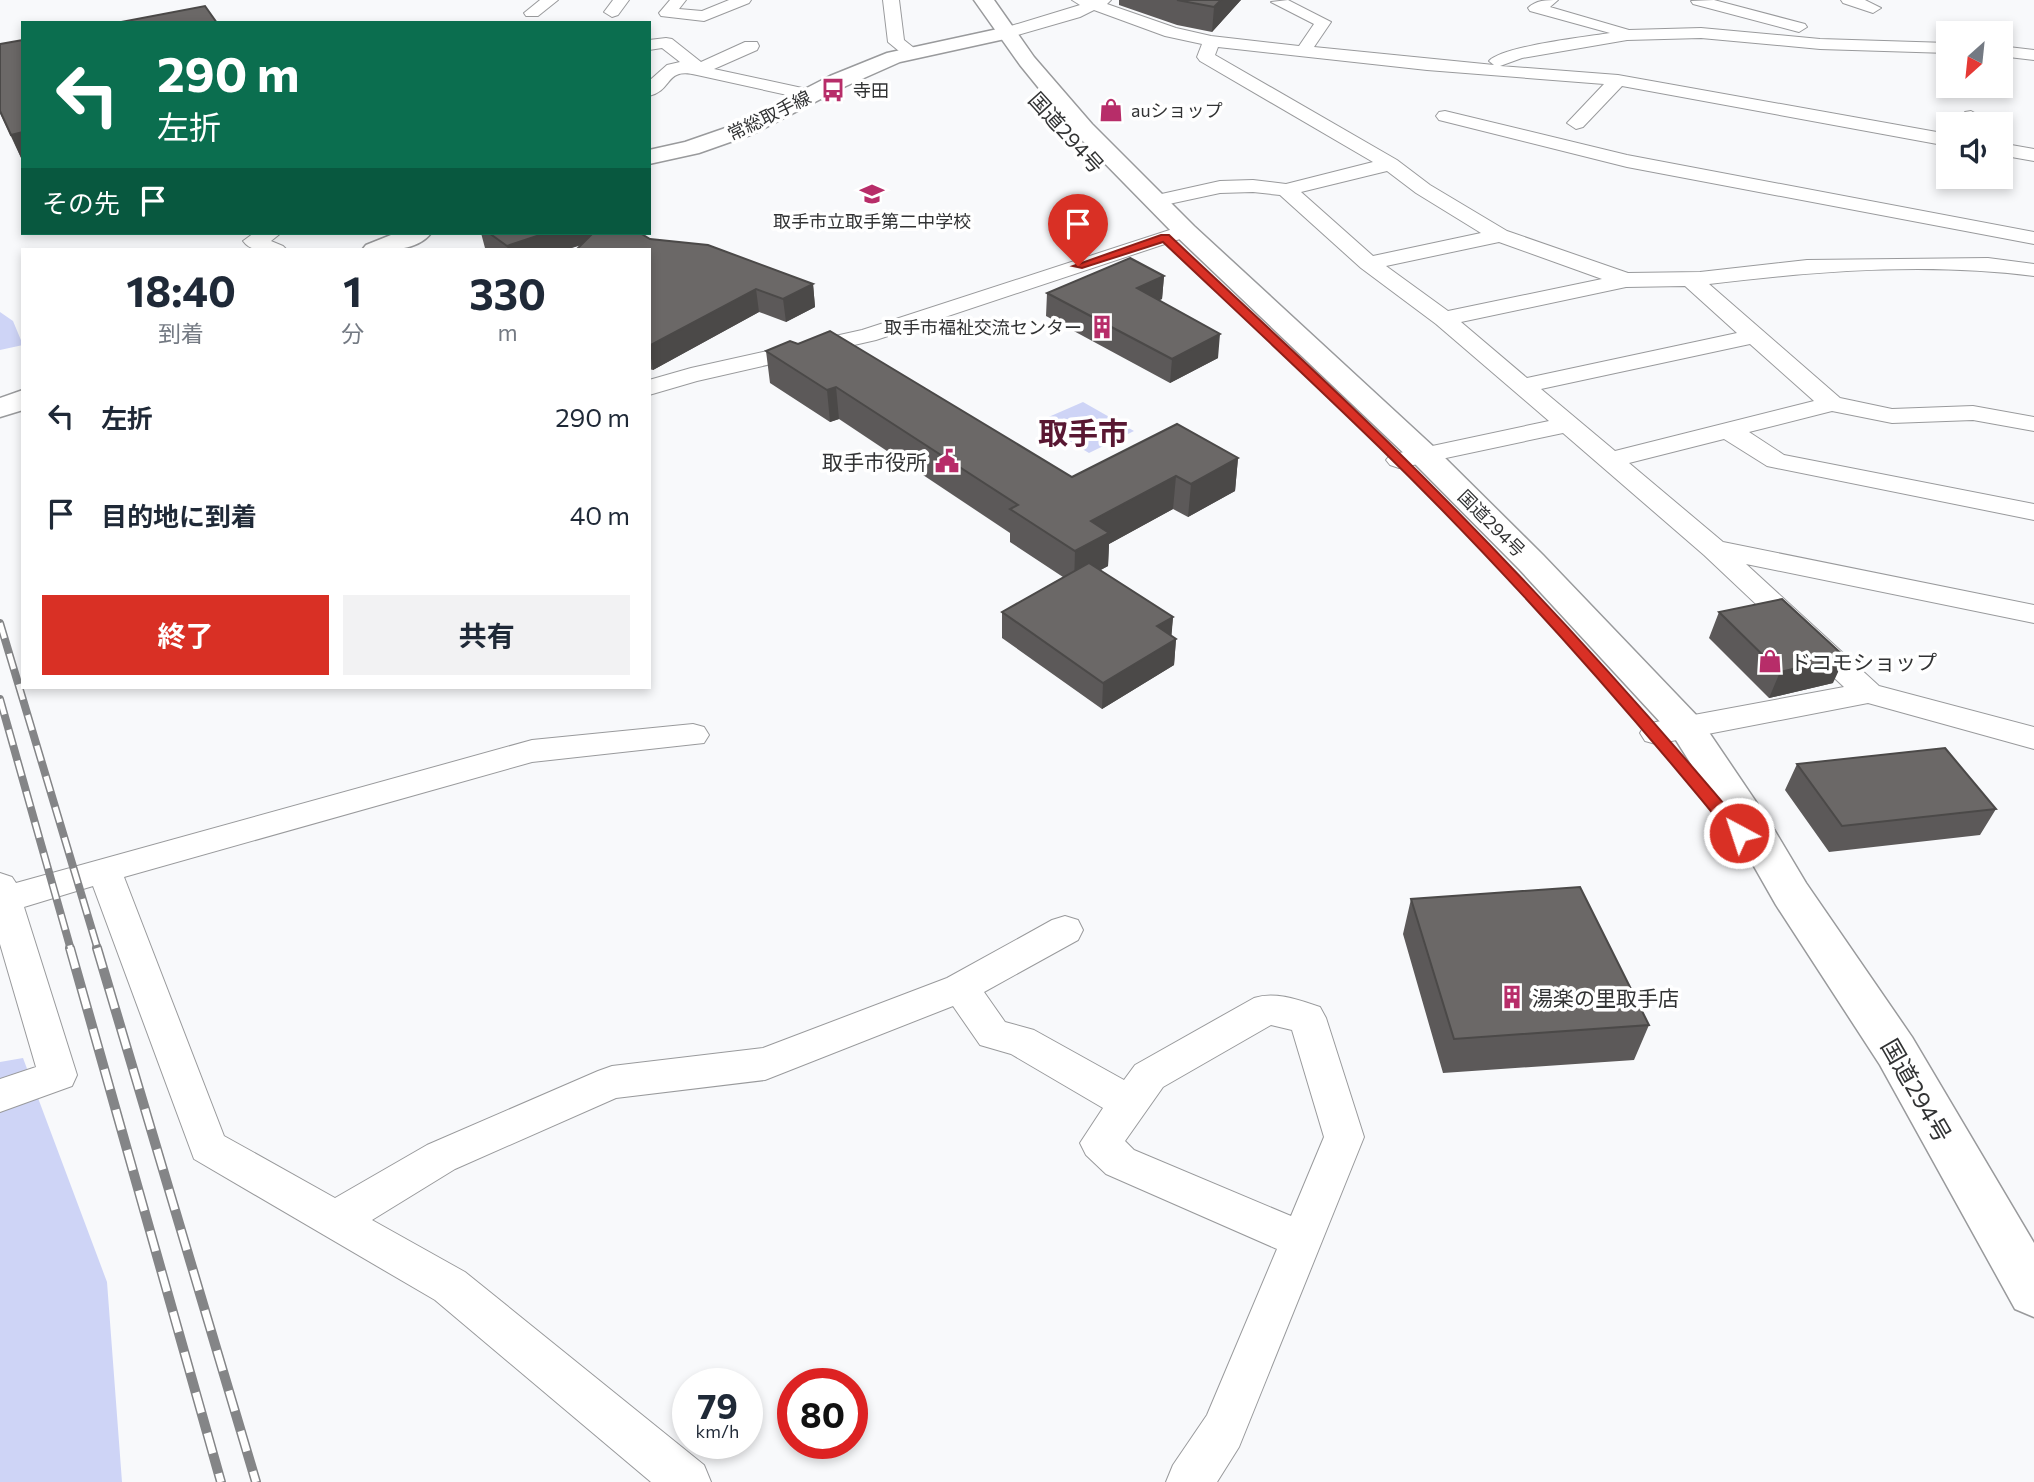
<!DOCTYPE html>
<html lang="ja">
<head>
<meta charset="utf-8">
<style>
  :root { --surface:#fff; --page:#f2f2f3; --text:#1f2937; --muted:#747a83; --accent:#d93025 }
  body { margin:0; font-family:Commissioner,"Noto Sans JP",sans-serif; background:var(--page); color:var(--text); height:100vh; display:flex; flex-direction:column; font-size:26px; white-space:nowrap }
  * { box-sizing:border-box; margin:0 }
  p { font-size:23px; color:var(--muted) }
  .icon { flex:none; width:38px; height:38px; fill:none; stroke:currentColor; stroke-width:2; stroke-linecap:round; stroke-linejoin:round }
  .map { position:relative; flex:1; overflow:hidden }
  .sheet { position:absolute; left:21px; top:248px; width:630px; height:441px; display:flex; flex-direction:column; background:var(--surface); border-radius:0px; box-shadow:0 4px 10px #0003 }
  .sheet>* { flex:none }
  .guide { position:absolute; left:21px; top:21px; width:630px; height:214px; border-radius:0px; box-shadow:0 4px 10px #0003; background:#0b6e4f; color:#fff; overflow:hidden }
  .needle { width:46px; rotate:207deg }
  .buttons { position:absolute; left:1936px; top:21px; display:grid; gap:14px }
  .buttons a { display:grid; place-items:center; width:77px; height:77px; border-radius:0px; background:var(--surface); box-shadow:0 4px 10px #0003; font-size:35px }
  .speed { position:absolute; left:672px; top:1368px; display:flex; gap:14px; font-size:35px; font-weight:700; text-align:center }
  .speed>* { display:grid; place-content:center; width:91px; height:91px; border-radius:50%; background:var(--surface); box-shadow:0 4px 10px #0003; line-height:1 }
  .speed small { font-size:18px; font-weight:400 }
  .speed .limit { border:10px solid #d22; background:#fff; color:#111 }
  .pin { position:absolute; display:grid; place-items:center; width:60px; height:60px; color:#fff; margin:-72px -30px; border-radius:50% 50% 50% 0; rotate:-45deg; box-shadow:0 0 7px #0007 }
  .pin .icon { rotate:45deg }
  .me { position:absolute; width:77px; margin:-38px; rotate:320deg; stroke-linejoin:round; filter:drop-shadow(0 0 5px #0008) }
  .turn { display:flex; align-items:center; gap:24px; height:147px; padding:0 21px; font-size:32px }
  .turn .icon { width:91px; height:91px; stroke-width:2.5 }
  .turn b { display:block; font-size:49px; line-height:60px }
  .then { display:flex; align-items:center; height:66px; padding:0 21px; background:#0003; gap:14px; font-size:26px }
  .eta { display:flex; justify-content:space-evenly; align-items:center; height:119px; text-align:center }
  .eta b { font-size:42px; font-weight:700; line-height:49px }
  .action { display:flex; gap:14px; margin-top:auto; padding:14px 21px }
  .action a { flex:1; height:80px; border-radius:0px; background:var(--accent); color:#fff; font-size:28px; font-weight:700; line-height:80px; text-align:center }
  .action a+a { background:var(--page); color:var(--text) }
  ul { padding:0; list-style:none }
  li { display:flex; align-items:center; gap:21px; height:98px; padding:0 21px }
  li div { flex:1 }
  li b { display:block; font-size:26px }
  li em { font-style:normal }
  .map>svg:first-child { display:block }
</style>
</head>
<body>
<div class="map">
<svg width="2034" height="1482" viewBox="0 0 2034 1482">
  <rect width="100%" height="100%" fill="#f8f9fb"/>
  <path fill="#ced4f6" d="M0 312 13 321 23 345 0 350Z
    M1083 402 1134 431 1089 453 1037 422Z
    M23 1058 107 1282 122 1482H0V1062Z"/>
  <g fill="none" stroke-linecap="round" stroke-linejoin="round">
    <g stroke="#999a9c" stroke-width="2">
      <path id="minor" d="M540 0H558L538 16H526L524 13Z
        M613 0H629L618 15 612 17 604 12Z
        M670 0H686L679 9 702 11 729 0H751L749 3 704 21 661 16 659 13Z
        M883 0H899L904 40 919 52 917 56H905L888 42Z
        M1072 0H1111L1107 4 1176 28 1211 36 1299 46 1314 24 1271 2 1288 0 1331 22 1314 47 1494 65 1489 61C1503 46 1586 37 1610 33L1530 11 1528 8C1536 0 1546 0 1558 0L1550 7 1629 30 1701 28 1820 39 1948 43V53L1820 49 1701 38 1627 40 1522 58 1500 66 1618 75 1948 134V146L1622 86 1583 127 1576 129 1567 123 1604 84 1427 70 1218 47 1215 55 1397 160 1430 185 1507 231 1628 273 1700 272 1807 260 1988 258 2034 264V276C1927 262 1816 271 1709 284L1840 398 1892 409 1973 406 2034 417V431L1973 420 1892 423 1832 411 1749 432 1784 455 2034 504V520L1767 466 1724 439 1629 463 1723 542 2034 605V623L1746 564 1879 686 2034 727V749L1868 703 1656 744 1645 741 1640 733 1645 725 1656 722 1844 687 1704 555 1563 433 1399 468 1390 465 1386 460 1390 455 1549 421 1436 324 1361 268 1280 195 1253 192 1220 193 1155 207 1148 205 1145 201 1148 197 1220 181 1253 180 1286 184 1373 162 1200 61 1197 57 1202 44 1165 36 1094 10 1080 17 1007 38 999 33 1001 29 1080 5ZM1387 171 1416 193 1481 233 1373 256 1301 192ZM1499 242 1602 279 1448 311 1386 266ZM1685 286 1737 333 1527 378 1461 322 1626 287ZM1750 344 1814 401 1615 451 1541 389Z
        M1714 0 1805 24 1807 27 1799 32 1693 4 1691 1Z
        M1841 0H1865L1881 8 1873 13 1843 3Z
        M666 38 672 39 701 62 745 42H757L759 46 757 50 714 69 816 91 819 95 810 100 697 75C664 67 674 90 649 96V81L667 65 680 62 662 48 649 50V40Z
        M2000 46 2034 50V60L2000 56Z
        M1445 111 1627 155 2034 232V244L1627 167 1439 120 1436 116 1439 112Z
        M1971 111 1980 116 1976 124H1958L1965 112Z
        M2000 143 2034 149V161L2000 155Z
        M1185 225 1192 227 1195 231 1192 235 876 340 697 381 649 395V380L691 368 862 330Z
        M254 233H281L271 241 283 246 287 250C272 251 252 254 243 241Z
        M693 724 704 727 709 735 704 743 532 762 124 877 224 1136 335 1198 427 1145 598 1071 612 1066 763 1048 947 978 1052 920 1065 916 1078 920 1083 930 1078 940 984 992 1005 1022 1034 1030 1124 1080 1135 1065 1254 998C1275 991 1299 1000 1320 1007L1326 1018 1364 1137 1239 1447 1217 1482H1166L1173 1465 1207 1415 1277 1249 1106 1174 1086 1155 1080 1143 1103 1108 1011 1054 980 1045 953 1006 765 1080 616 1098 455 1169 372 1220 465 1272 704 1465 711 1482H651L435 1300 194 1159 93 886 24 907 77 1075 72 1086 0 1112V1079L36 1067 0 944V873L12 877 16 883 532 740ZM1271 1025 1292 1030 1324 1137 1291 1216 1134 1150 1125 1141 1163 1087Z"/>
    </g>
    <g stroke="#999a9c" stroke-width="3">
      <path id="major" d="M1007 27 1014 29 1017 33 1014 37 900 62 846 86 753 134 699 153 649 164V150L685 142 737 124 830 76 887 53Z
        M396 233H431C417 252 383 251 362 250L366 245Z
        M23 390V410L0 417V398Z"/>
    </g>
    <g stroke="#999a9c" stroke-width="3">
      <path id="highway" d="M974 0H994L1034 57 1092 124 1194 226 1435 448 1543 555 1700 719 1769 821 1806 883 1912 1037 2034 1243V1317L2015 1309 1880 1065 1776 905 1739 840 1674 737 1519 569 1413 462 1176 236 1076 134 1020 65Z"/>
    </g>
    <use href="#minor" fill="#fff" fill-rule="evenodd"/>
    <use href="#major" fill="#fff" fill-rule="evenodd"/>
    <use href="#highway" fill="#fff" fill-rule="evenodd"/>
    <g stroke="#848587" stroke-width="8">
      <path id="rail-far1" d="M0 623 98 950
        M0 699 71 950"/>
    </g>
    <g stroke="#848587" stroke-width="10">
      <path id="rail" d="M70 948 221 1482
        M97 948 256 1482"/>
    </g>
    <use href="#rail-far1" stroke="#fff" stroke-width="5" stroke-dasharray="16" stroke-linecap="butt"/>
    <use href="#rail" stroke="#fff" stroke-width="7" stroke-dasharray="21" stroke-linecap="butt"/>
  </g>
  <path fill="#5c5959" d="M1119 0H1241L1240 1 1212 32 1177 25 1119 5Z
    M23 40V160H22L0 113V44Z
    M481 233H640L650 239 813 284 815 307 786 322 759 312 653 370 649 369V250L582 245 565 250H488L485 248Z
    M1164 276 1162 299 1159 300 1218 358 1170 383 1046 316 1047 293Z
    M766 351 1072 477 1238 458 1235 491 1188 517 1173 509 1109 544 1108 566 1100 570 1173 617 1171 636 1176 639 1174 665 1102 709 1002 638V612L1063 577 1010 542V533L839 419 830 422 770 383Z
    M1719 612 1833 683 1769 698 1709 638Z
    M1797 764 1996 809 1980 835 1829 852 1785 790Z
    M1411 899 1649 1025 1634 1060 1443 1073 1403 934Z"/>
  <path fill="#4b4948" d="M1221 0H1241L1240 1 1212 32 1214 7Z
    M23 132V160H22L11 135Z
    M546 233H610V235L565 250H508L507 246Z
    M1164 276 1162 299 1135 311 1137 288Z
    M813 284 815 307 786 322 783 299Z
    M756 289 759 312 653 370 649 346Z
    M1220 334 1218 358 1170 383 1172 359Z
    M836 387 839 419 830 422 827 390Z
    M1238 458 1235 491 1188 517 1191 484Z
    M1176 476 1173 509 1109 544 1108 566 1074 585 1075 551 1091 521Z
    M1173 617 1171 642 1176 639 1174 665 1102 709 1103 683 1157 626Z
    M1845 657 1833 683 1769 698 1780 672Z"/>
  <path fill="#6b6867" stroke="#4b4948" stroke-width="2" d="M1177 0H1221L1214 7Z
    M205 6 217 23H116Z
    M23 40V132L11 135 0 111V44Z
    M489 233H546L507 246Z
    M593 233H640L650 239 708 245 813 284 783 299 756 289 649 346V250H576Z
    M1130 258 1164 276 1137 288 1220 334 1172 359 1047 293Z
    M830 331 1072 477 1177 424 1238 458 1191 484 1176 476 1091 521 1109 533 1075 551 1010 509 1018 505 836 387 827 390 766 351 790 341 798 344Z
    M1089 563 1173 617 1157 626 1176 639 1103 683 1002 612Z
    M1782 599 1845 657 1780 672 1719 612Z
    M1945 748 1996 809 1842 826 1797 764Z
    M1580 887 1649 1025 1454 1039 1411 899Z"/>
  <path fill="#d93025" stroke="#8d1f18" stroke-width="2" d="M1161 235H1169C1242 304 1317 372 1389 443 1514 566 1633 695 1745 829L1747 833 1745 838H1733C1622 702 1504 569 1378 446 1307 377 1235 310 1163 242L1082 268 1073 266Z"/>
  <defs>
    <g id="bus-bare" transform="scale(1.89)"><path d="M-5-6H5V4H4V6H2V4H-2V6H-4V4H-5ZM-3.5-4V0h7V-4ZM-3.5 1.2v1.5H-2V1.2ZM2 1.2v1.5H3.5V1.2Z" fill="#b72d69" stroke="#fff" stroke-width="2.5" paint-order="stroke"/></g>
    <g id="shop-bare" transform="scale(1.89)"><path d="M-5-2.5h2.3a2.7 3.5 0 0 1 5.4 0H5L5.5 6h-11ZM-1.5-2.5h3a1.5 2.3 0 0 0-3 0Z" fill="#b72d69" stroke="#fff" stroke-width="2.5" paint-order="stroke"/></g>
    <g id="school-bare" transform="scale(1.89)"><path d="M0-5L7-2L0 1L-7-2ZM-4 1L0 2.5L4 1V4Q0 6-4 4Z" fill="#b72d69" stroke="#fff" stroke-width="2.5" paint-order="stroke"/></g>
    <g id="building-bare" transform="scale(1.89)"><path d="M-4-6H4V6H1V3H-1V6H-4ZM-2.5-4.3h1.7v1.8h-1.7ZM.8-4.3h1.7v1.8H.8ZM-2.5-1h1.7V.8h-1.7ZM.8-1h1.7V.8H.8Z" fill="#b72d69" stroke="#fff" stroke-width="2.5" paint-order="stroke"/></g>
    <g id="civic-bare" transform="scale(1.89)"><path d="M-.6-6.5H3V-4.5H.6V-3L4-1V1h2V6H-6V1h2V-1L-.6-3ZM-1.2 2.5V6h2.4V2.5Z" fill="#b72d69" stroke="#fff" stroke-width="2.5" paint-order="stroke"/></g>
  </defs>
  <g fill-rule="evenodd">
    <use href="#bus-bare" x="833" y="90"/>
    <use href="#shop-bare" x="1111" y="110"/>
    <use href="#school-bare" x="872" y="194"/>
    <use href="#building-bare" x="1102" y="327"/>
    <use href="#civic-bare" x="947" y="461"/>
    <use href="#shop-bare" x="1770" y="661"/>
    <use href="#building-bare" x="1512" y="997"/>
  </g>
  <g text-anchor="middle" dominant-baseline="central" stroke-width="7" stroke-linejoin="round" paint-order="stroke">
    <g font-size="18" fill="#323334" stroke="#fff" text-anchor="start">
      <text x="853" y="90">寺田</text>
      <text x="1131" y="110">auショップ</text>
      <text x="872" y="221" text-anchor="middle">取手市立取手第二中学校</text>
      <text x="1082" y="327" text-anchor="end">取手市福祉交流センター</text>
    </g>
    <g font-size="18" fill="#323334" stroke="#fff">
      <text transform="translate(769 115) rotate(-26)">常総取手線</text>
      <text transform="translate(1492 523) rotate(45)">国道294号</text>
    </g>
    <g font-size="21" fill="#323334" stroke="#fff">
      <text transform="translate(1067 132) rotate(48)">国道294号</text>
    </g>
    <g font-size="21" fill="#323334" stroke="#fff" text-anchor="start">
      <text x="927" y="461" text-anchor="end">取手市役所</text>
      <text x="1790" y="661">ドコモショップ</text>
      <text x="1532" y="997">湯楽の里取手店</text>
    </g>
    <g font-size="24" fill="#323334" stroke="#fff">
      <text transform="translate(1917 1090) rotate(60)">国道294号</text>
    </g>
    <g font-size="30" font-weight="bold" fill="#591732" stroke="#fff">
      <text x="1083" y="431">取手市</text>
    </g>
  </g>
</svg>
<div class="buttons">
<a><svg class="needle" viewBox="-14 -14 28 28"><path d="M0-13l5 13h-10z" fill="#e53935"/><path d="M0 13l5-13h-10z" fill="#747a83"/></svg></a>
<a><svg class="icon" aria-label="sound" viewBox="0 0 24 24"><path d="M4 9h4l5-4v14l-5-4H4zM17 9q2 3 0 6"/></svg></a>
</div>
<div class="speed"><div>79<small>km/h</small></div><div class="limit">80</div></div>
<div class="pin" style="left:1078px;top:266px;background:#d93025"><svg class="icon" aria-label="arrive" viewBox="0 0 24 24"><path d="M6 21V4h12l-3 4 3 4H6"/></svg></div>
<svg class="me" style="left:1739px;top:833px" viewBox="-20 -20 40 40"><circle r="17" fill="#d93025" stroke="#fff" stroke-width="3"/><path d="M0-11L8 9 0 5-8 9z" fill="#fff"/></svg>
<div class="guide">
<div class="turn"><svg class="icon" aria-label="left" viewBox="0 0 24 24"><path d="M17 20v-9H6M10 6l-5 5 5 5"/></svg><div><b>290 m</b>左折</div></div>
<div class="then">その先<svg class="icon" aria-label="arrive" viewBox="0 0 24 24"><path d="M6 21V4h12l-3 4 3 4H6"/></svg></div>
</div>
<section class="sheet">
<div class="eta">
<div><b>18:40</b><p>到着</p></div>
<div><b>1</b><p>分</p></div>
<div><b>330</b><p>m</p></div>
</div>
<ul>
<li><svg class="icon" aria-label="left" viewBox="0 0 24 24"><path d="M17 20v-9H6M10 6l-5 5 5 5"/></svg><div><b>左折</b></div><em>290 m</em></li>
<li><svg class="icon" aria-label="arrive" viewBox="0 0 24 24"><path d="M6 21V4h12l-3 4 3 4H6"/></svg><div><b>目的地に到着</b></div><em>40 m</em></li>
</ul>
<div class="action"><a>終了</a><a>共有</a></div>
</section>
</div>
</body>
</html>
